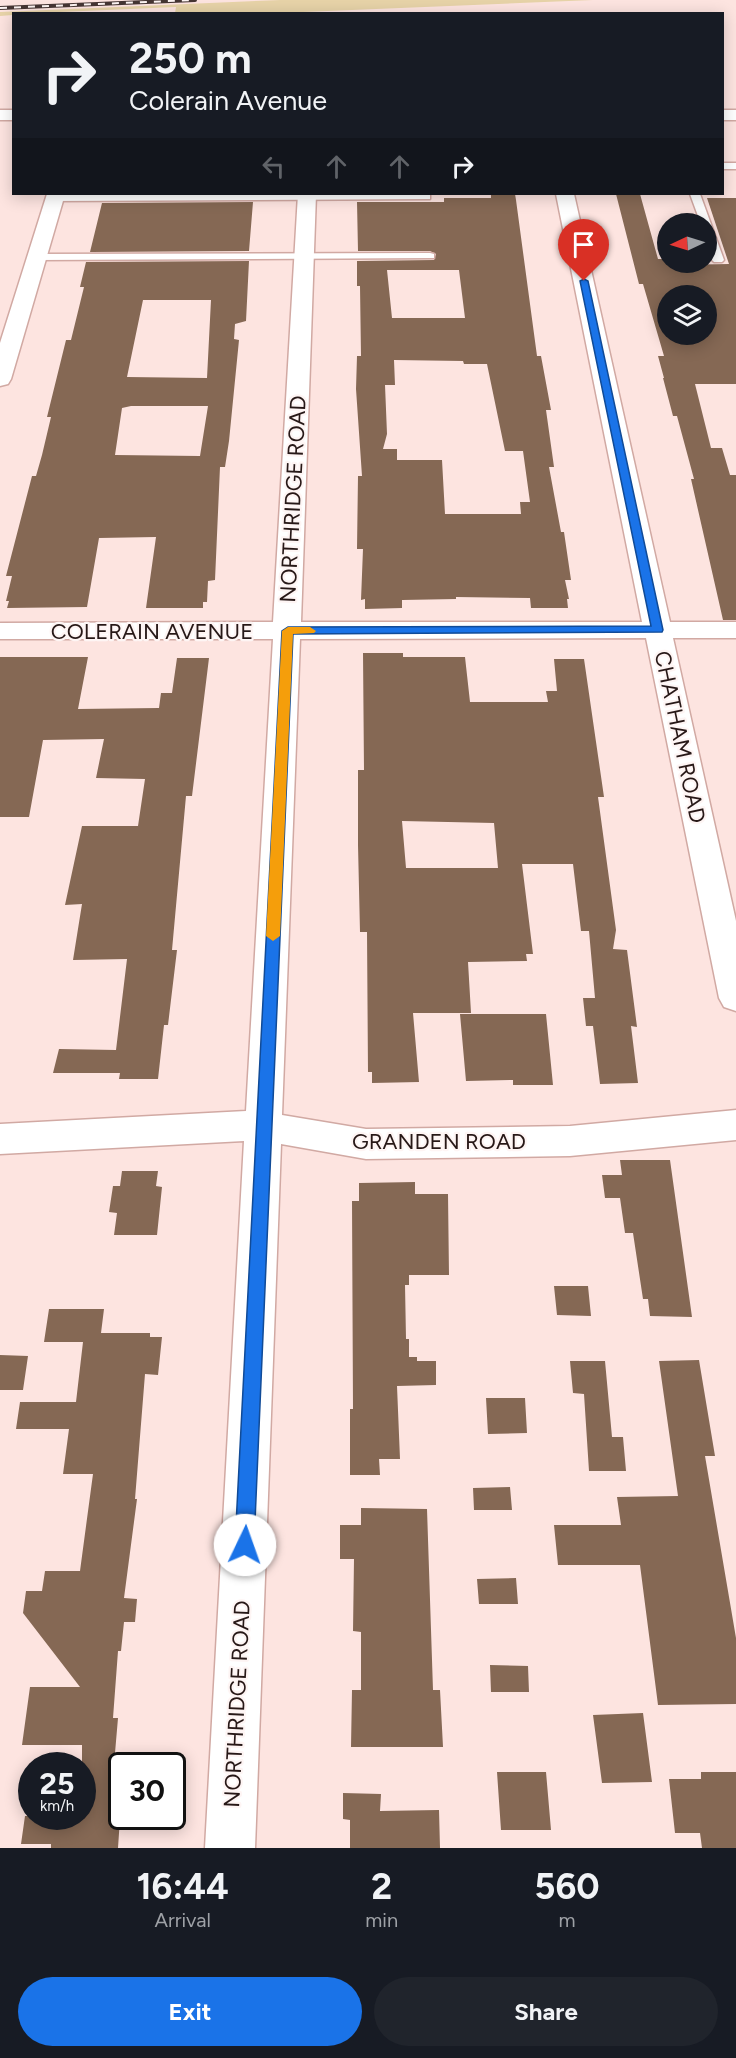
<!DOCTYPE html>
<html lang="en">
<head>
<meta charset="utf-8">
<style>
  :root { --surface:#171b24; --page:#20242c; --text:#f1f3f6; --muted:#9ea1a6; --accent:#1a73e8 }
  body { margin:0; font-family:Figtree,sans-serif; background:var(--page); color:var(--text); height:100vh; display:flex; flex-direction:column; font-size:22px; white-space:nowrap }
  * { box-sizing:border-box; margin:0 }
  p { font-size:20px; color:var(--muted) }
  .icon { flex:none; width:33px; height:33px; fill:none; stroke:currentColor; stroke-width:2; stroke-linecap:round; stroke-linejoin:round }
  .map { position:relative; height:1848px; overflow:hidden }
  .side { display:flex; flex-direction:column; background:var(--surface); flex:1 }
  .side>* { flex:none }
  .banner { position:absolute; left:12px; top:12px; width:712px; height:183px; border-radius:0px; box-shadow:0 3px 15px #0003; background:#171b24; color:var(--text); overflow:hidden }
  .needle { width:39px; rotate:266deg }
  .buttons { position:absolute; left:657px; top:213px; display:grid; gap:12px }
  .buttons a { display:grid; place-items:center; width:60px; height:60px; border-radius:50%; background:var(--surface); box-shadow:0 3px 15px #0003; font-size:30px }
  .speed { position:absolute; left:18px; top:1752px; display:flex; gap:12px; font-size:30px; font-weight:700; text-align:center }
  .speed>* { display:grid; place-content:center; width:78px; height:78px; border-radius:50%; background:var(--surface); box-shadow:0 3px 15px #0003; line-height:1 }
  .speed small { font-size:15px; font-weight:400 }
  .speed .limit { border:3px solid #111; border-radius:9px; background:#fff; color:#111 }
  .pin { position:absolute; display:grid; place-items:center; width:51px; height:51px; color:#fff; margin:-62px -26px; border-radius:50% 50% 50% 0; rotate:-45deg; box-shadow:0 0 6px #0007 }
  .pin .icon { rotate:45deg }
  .me { position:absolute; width:66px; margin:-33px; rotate:3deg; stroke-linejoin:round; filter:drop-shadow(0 0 4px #0008) }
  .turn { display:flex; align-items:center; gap:21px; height:126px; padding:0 18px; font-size:27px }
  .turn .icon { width:78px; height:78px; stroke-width:2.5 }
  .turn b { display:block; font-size:42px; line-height:51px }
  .lanes { display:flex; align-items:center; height:57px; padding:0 18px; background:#0003; justify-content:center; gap:30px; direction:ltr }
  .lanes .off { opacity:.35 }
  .eta { display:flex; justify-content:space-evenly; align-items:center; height:102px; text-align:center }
  .eta b { font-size:36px; font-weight:700; line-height:42px }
  .primary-button { display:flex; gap:12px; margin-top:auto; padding:12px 18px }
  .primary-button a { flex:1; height:69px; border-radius:36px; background:var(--accent); color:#fff; font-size:24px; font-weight:700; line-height:69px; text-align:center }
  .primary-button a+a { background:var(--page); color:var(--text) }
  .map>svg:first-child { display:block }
</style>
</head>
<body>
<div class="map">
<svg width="736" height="1848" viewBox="0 0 736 1848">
  <rect width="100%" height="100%" fill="#fde4e0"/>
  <path fill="#e7d3a8" d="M280 0H593L279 13H175L176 7 14 14 13 15 0 16V12Z"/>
  <path fill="#856854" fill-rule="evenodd" d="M491 194H515L516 200 537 356H541L551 410H546L554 467H549L561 532H564L571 580H565L569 599H567L568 608H531L530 598 456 597V599L402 600V608L365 609V599L361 600 363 549H357L358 476H362L356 389 357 356H361L360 286H357V261L434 260 436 254 430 251H358L357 202H444V198H491ZM387 270H459L465 318H392ZM394 360 463 361 464 364H487L505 451H523L530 502H520L521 514H445L442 460H397V449H383L387 434 385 385H395Z
    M616 194H640L658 259H664L665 262H674L675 265 729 264 707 198H736V384H695L711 448H722L730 475H736V620H723L691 479H694L677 416H673L663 378H664L658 356H664L643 284H639ZM668 296H706V334H668Z
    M253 202 249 251 90 252 102 203Z
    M249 261 246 321 235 324 234 339 239 340 229 441 225 467H220L215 580 208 581 207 602H203V608H146L156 537 99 538 87 607 7 608 9 601H6L12 576H6L32 476H36L42 455 51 417H47L66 340H71L84 287H80L86 262ZM143 300H211L207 378 127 377ZM131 406H208L200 456 115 455 122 408Z
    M363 653H403V657H465L470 702H548L546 691H557L554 659H584L604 797H598L616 930 613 949 627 950 637 1027 631 1026 638 1083 600 1084 593 1026H586L583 998H595L589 931H581L573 864H522L533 954H526L527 961 468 962 471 1013H413L419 1082 372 1083V1072H368L367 932H360L358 845V770H364ZM402 821 494 823 498 868H406Z
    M0 657H88L78 709 159 708 161 693H172L177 658H209L192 796H186L172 950H177L168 1025H164L158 1079H119L120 1073H53L59 1049 116 1050 127 959 73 960 82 904 65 905 82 826H138L145 779 96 778 104 739 43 740 29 817H0Z
    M460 1014H546L553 1085H513V1080L466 1081Z
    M620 1160H670L692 1317 650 1316 648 1299H643L633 1233H625L620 1198H605L602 1175H622Z
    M122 1171H158L156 1186 162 1187 157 1235H114L117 1213 109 1212 113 1186H120Z
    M415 1182V1194H448L449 1275H409V1285H405L406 1339H409V1357H417V1361H436V1385L397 1386 400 1459H379L380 1475H350V1409H353L352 1201H359V1183Z
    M554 1286H588L591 1316 557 1315Z
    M49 1309H104L101 1333H150V1337H162L158 1375 145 1374 135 1499H137L124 1598 137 1599 135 1622H124L121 1651H118L113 1718H118L112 1788H122L118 1848H51V1844H21L25 1816H82V1745H22L30 1687H80L23 1613 26 1591H42L45 1571H80L93 1474H63L69 1429H16L20 1402H76L83 1342H44Z
    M0 1355 28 1356 23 1390H0Z
    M699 1360 715 1456H705L736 1638V1704L658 1705 640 1565H558L554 1525H621L617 1497 678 1496 659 1361Z
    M570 1361H605L612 1437H623L626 1471H589L584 1394 573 1393Z
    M486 1398H525L527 1433 488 1434Z
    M510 1487 512 1510H474L473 1488Z
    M361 1508 427 1509 433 1690H440L443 1747H351L352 1690H361V1632L353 1631 354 1559H340V1525H361Z
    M516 1578 518 1604H479L477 1579Z
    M490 1665 528 1666 529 1692H491Z
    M643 1713 652 1782 602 1783 593 1715Z
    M497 1772H546L551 1830H501Z
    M701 1772H736V1848H702L700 1833H675L669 1779H701Z
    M343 1793 381 1794 380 1811 439 1810 440 1848H350V1820L343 1819Z"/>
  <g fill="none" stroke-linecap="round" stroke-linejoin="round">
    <g stroke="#d1a9a3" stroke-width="3">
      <path id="lane" d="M723 163H736V169H723Z
        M426 194 430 195V199L54 201 49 198 54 195Z
        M690 194H700L724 260 722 262H714L712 260 706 243V224H701Z
        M430 253 434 254V258L37 260 32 257 37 254Z"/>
    </g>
    <g stroke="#d1a9a3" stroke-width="3">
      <path id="street" d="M47 194H65L11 379 8 384 0 386V343Z
        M298 194H316L301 622H642L556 194H574L670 622H736V638H673L736 921V1011L724 1007 719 998 646 638 300 639 282 1115 366 1129 570 1126 736 1110V1140L570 1156 366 1159 281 1144 255 1848H205L244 1141 0 1154V1124L246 1111 273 639H0V623L273 622Z"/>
    </g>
    <g stroke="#d1a9a3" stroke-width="3">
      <path id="primary" d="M0 110H14V120H0Z
        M723 110H736V120H723Z"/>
    </g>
    <use href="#lane" fill="#fff" fill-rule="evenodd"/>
    <use href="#street" fill="#fff" fill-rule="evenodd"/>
    <use href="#primary" fill="#fff" fill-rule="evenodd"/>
    <g stroke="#453533" stroke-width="4">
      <path id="rail" d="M0 8 195 0"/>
    </g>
    <use href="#rail" stroke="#fef5f4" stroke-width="2" stroke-dasharray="7" stroke-linecap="butt"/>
  </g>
  <path fill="#1a73e8" stroke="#114b97" stroke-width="1.5" d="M584 279 588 281 663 630 662 632 293 634 254 1545 251 1551 245 1554 238 1551 235 1545 282 631 288 627 651 626 580 281Z"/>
  <path fill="#f59e0b" d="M310 627 316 631 314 633 293 634 280 936 273 941 266 936 282 631 288 627Z"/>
  <g text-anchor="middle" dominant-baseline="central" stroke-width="4.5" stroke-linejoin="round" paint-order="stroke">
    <g font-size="22" fill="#271817" stroke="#fef5f4">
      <text transform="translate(293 499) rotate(-87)">NORTHRIDGE ROAD</text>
      <text x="152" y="631">COLERAIN AVENUE</text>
      <text transform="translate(680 737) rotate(78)">CHATHAM ROAD</text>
      <text x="439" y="1141">GRANDEN ROAD</text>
      <text transform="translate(237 1704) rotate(-87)">NORTHRIDGE ROAD</text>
    </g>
  </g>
</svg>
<div class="buttons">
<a><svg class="needle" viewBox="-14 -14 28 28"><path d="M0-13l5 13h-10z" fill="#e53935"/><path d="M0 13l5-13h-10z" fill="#9ea1a6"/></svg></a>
<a><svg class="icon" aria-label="layers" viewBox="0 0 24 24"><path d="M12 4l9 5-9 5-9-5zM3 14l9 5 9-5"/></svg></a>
</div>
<div class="speed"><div>25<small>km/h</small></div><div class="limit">30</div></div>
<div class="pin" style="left:584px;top:281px;background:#d93025"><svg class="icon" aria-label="arrive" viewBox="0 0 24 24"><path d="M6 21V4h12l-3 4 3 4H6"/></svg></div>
<svg class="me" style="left:245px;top:1545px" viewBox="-20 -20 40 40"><circle r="19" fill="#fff"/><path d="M0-13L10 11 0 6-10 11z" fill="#1a73e8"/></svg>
<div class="banner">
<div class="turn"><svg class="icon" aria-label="right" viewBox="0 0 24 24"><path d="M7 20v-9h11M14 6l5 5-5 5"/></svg><div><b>250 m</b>Colerain Avenue</div></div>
<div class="lanes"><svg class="icon off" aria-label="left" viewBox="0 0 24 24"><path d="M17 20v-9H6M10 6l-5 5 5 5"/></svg><svg class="icon off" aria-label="ahead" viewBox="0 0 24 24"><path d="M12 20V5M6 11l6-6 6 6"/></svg><svg class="icon off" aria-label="ahead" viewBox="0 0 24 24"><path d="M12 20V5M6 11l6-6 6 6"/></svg><svg class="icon" aria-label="right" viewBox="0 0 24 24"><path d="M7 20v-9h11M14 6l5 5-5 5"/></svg></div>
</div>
</div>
<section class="side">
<div class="eta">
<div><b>16:44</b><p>Arrival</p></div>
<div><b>2</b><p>min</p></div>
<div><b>560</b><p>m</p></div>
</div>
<div class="primary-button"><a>Exit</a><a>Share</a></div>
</section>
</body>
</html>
